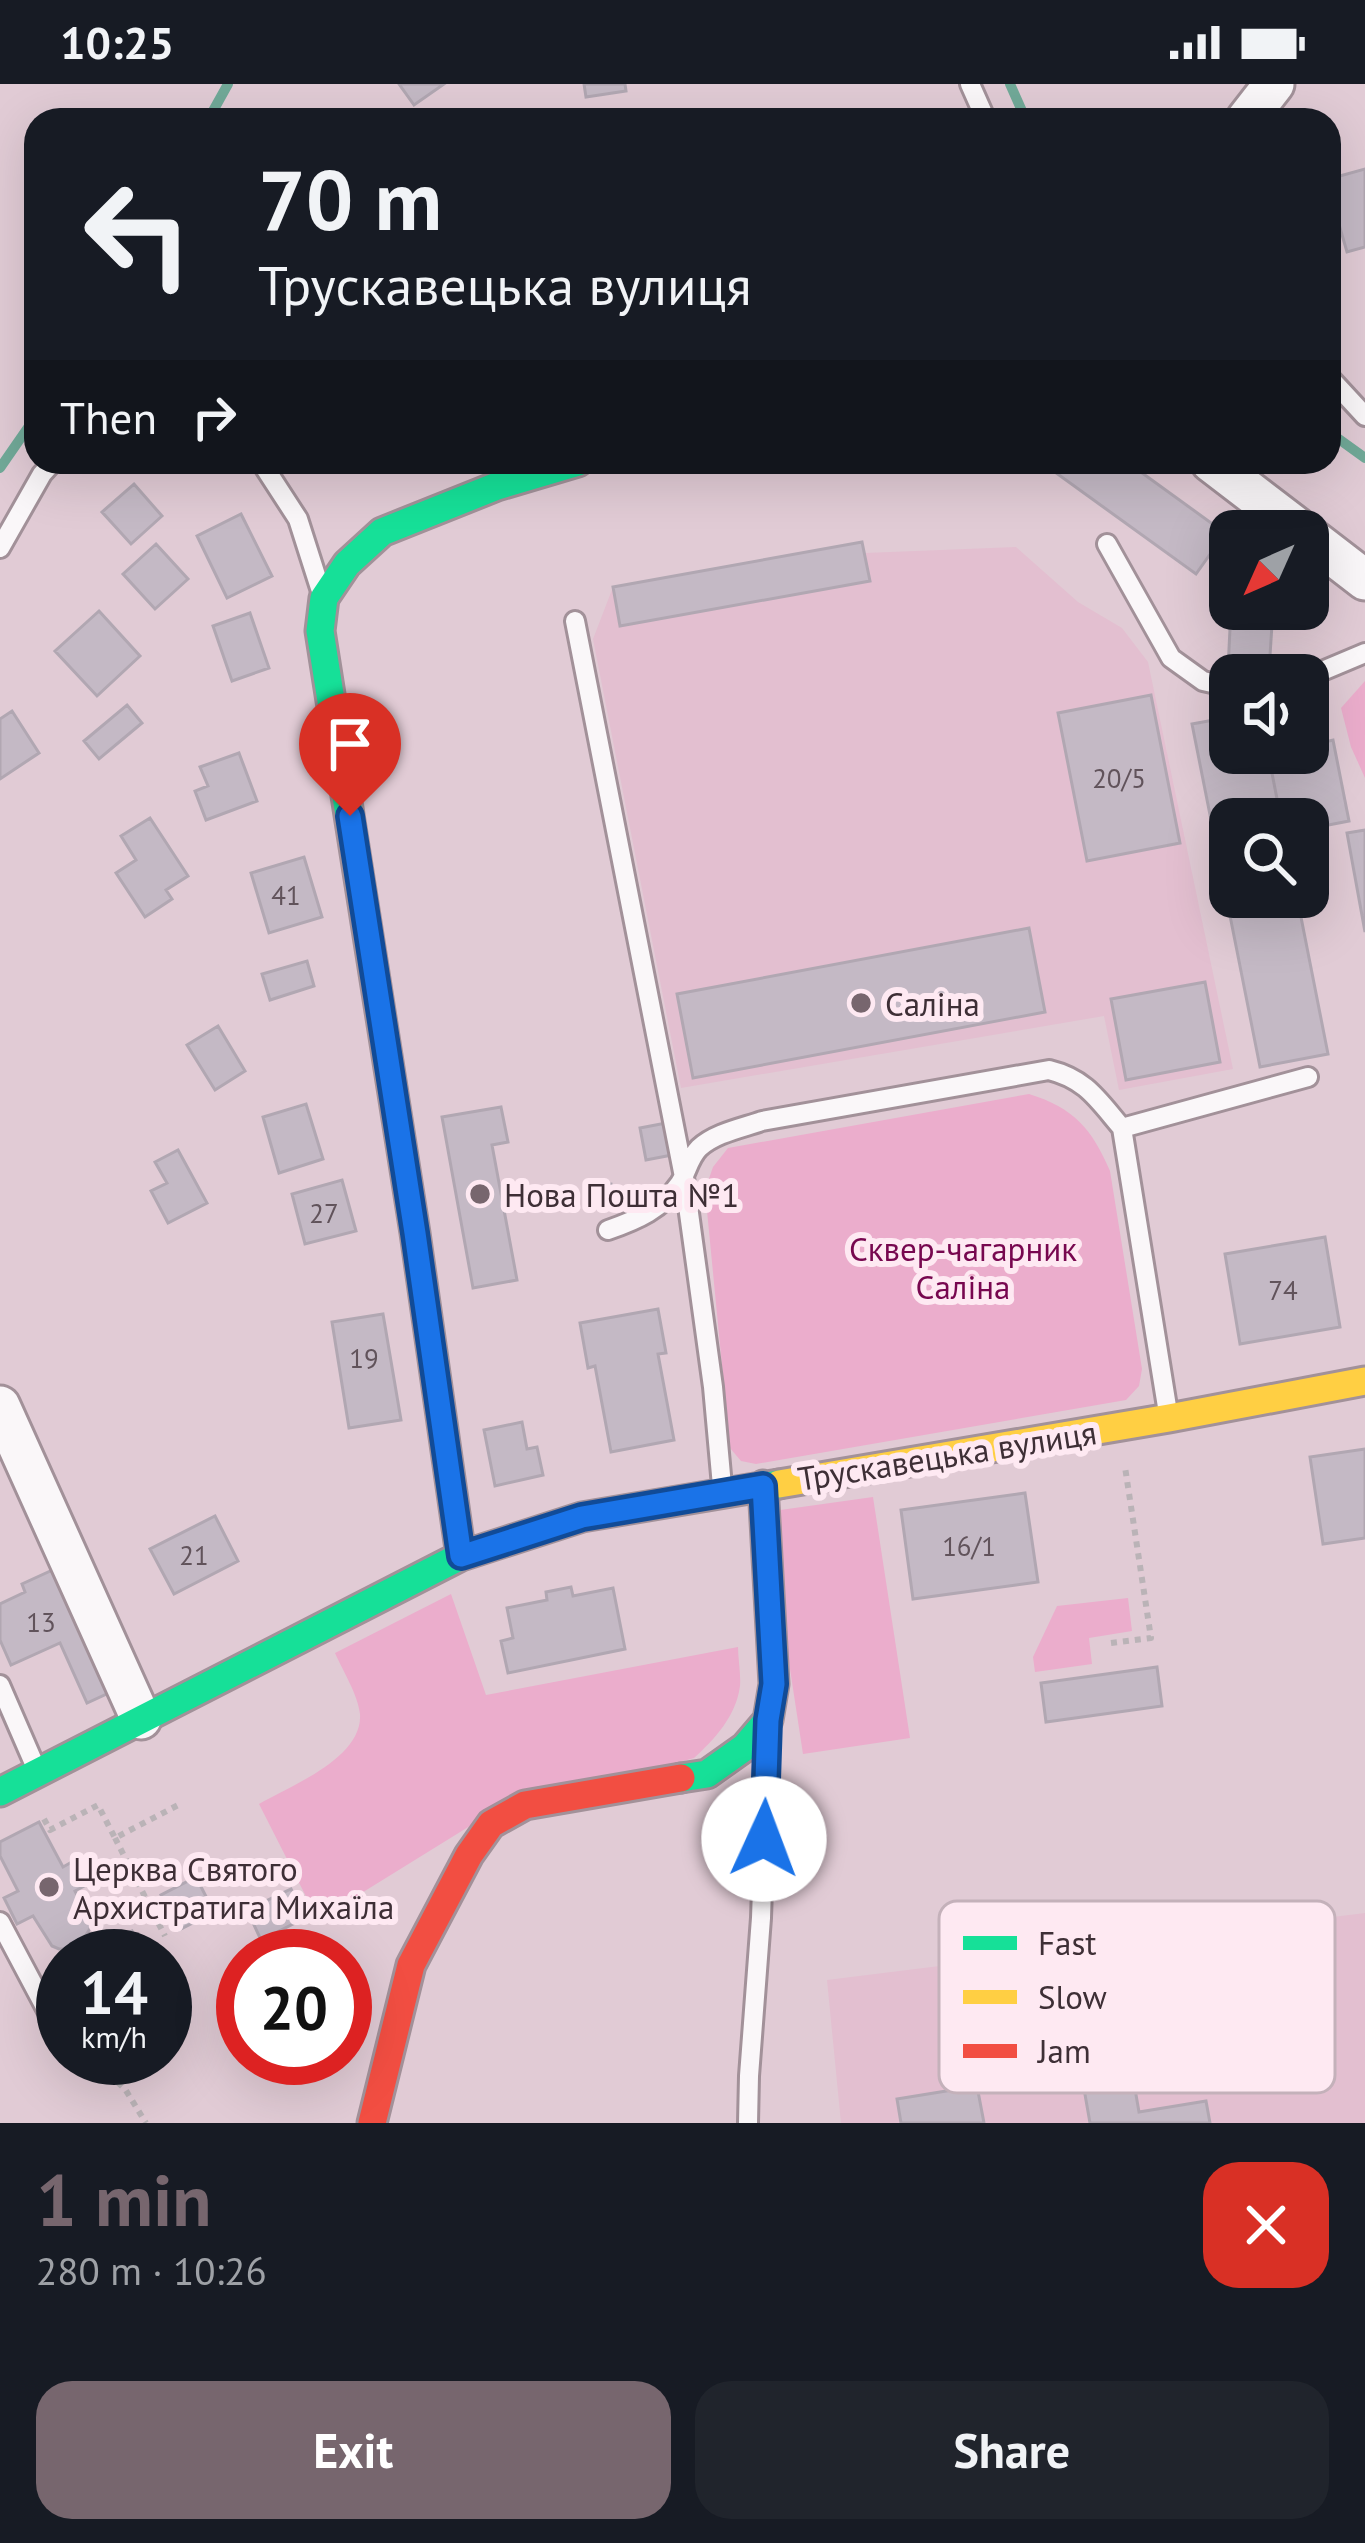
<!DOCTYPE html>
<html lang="en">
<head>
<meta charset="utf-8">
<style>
  :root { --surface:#171b24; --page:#20242c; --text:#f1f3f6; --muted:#9ea1a6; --accent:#77666e }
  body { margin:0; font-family:"PT Sans",sans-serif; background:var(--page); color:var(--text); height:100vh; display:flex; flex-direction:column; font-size:45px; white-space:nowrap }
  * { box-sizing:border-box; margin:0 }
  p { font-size:39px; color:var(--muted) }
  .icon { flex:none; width:66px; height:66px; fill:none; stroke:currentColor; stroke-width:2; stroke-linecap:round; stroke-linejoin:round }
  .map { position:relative; height:2039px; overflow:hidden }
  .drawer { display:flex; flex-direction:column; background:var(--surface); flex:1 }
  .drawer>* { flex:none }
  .top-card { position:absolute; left:24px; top:24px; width:1317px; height:366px; border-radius:36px; box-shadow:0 12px 48px #0002; background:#171b24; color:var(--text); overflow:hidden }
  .needle { width:78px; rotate:225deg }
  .controls { position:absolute; left:1209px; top:426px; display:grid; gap:24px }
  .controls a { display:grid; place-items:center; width:120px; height:120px; border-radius:24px; background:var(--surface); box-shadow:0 12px 48px #0002; font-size:60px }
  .speed { position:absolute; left:36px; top:1845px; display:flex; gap:24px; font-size:60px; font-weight:700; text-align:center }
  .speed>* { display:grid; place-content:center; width:156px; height:156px; border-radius:50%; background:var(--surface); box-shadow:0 12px 48px #0002; line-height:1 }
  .speed small { font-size:30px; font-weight:400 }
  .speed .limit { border:18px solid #d22; background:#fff; color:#111 }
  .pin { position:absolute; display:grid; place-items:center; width:102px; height:102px; color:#fff; margin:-123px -51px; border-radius:50% 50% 50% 0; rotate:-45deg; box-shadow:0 0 12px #0007 }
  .pin .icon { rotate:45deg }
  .me { position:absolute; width:132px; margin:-66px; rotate:2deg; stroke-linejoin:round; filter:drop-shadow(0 0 9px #0008) }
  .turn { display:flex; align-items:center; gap:42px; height:252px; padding:0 36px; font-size:54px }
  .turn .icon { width:156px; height:156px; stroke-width:2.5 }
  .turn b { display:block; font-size:84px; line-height:102px }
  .then { display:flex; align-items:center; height:114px; padding:0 36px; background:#0003; gap:24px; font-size:45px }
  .round { display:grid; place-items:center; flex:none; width:126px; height:126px; border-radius:36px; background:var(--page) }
  .head { display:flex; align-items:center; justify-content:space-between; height:204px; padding:0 36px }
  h1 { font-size:72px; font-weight:700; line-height:90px; color:var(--accent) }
  .action { display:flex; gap:24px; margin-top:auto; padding:24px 36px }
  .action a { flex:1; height:138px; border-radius:36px; background:var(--accent); color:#fff; font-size:48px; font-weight:700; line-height:138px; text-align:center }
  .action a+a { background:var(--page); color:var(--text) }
  .status { display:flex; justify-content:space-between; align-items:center; height:84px; padding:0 60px; background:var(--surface); direction:ltr }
  .status svg { height:33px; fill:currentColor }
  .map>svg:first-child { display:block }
</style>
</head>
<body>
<div class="status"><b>10:25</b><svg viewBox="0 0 49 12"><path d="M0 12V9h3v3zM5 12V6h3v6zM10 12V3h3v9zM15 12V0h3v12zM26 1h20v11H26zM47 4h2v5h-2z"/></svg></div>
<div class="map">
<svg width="1365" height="2039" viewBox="0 0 1365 2039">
  <rect width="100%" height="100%" fill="#e1cbd5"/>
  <path fill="#e3bfd0" d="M862 458 865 469 1016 463 1078 518 1122 544 1148 578 1233 985 1119 1006 1104 932 681 1004 593 555 613 503Z
    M1365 1829V2039H841L827 1896Z"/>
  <path fill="#ebadcc" d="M1365 597V694L1351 663 1341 624Z
    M1029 1010C1074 1024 1092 1045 1110 1087L1142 1285 1139 1302 1126 1316 756 1380 741 1377 730 1364 705 1106 713 1083 728 1064Z
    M873 1413 910 1654 803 1670 766 1428Z
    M451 1510 486 1611 738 1563C738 1575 741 1590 740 1602 736 1632 715 1655 694 1674L486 1732 318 1836 259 1720C290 1702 363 1674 360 1630 358 1611 343 1587 335 1569Z
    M1128 1514 1132 1547 1089 1554 1092 1580 1035 1588 1033 1573 1057 1522Z"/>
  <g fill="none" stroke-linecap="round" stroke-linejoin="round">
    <path stroke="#71a998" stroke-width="10" d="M1010 0 1026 36
      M208 36 228 0
      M1329 348 1365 374
      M0 384 36 332"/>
  </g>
  <path fill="#c4b9c5" stroke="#b1a7b2" stroke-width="3" d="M399 0H444L414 21Z
    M584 0H625L626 7 586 13Z
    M1365 85V163L1347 168 1329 106V95Z
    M1041 378H1127L1225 449 1196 490Z
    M134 400 162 432 131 460 102 428Z
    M241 430 272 492 227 514 197 452Z
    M862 458 870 497 620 542 613 503Z
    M156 460 188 495 155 525 123 490Z
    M1231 525H1273L1269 587 1228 585Z
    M99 527 140 572 97 612 55 567Z
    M250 529 269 584 232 597 213 542Z
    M1151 611 1180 759 1087 777 1058 629Z
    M127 621 142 639 99 675 84 657Z
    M12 627 39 669 0 695V635Z
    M1230 633V669H1268L1281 735H1230V813H1297L1328 970 1260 983 1192 640Z
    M1333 656 1349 737 1308 745V735H1281L1268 669H1308V662Z
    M239 669 257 717 206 736 195 707 208 702 200 683Z
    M150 734 188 792 166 806 172 815 145 833 116 789 136 776 121 752Z
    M1365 746V848L1347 749Z
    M304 773 322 833 269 849 251 789Z
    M1029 844 1045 928 693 994 677 910Z
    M307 877 314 902 270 916 262 890Z
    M1205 898 1220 978 1126 996 1111 915Z
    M218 942 245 987 215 1006 187 961Z
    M306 1020 323 1075 279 1089 263 1033Z
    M501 1023 508 1058 492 1061 517 1196 473 1204 442 1033Z
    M666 1039 672 1071 646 1076 640 1044Z
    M178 1066 207 1119 168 1139 151 1107 167 1099 155 1078Z
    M342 1096 356 1147 305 1160 292 1110Z
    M611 1100 613 1119 586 1122 585 1102Z
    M1325 1153 1340 1243 1240 1260 1225 1170Z
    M658 1225 666 1269 658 1270 674 1356 611 1368 595 1282 588 1284 580 1239Z
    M383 1230 401 1336 349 1344 332 1238Z
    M522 1338 527 1365 537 1363 543 1391 495 1402 484 1346Z
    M1365 1365V1454L1323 1460 1310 1373Z
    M1025 1409 1038 1498 913 1515 901 1426Z
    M215 1432 238 1477 174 1510 150 1465Z
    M57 1484 113 1607 87 1619 60 1559 11 1581 0 1556V1520L25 1508 22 1500Z
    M571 1503 573 1512 613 1504 625 1565 508 1589 501 1557 513 1554 507 1524 547 1516 546 1508Z
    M1157 1583 1162 1622 1046 1638 1041 1599Z
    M39 1738 63 1783 77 1775 90 1799 75 1807 90 1835 91 1843 81 1859 71 1865H59L52 1862 33 1832 17 1840 4 1814 18 1807 0 1772V1758Z
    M196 1793 214 1828 179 1846 161 1811Z
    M291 1805 305 1834 261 1856 247 1826Z
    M132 1847 143 1868 134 1872H110L105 1860Z
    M1149 1971 1154 2002 1135 2005 1139 2028 1206 2017 1210 2039H1090L1080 1982Z
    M977 2002 984 2039H901L897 2015Z"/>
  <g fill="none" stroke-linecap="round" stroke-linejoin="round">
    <g stroke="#a29199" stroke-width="24">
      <path id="lane" d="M970 0 986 36
        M1329 293 1365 332
        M261 378 298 435 320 504
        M1107 460 1171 574 1203 597 1230 603
        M0 464 42 390 53 378
        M575 537 684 1093 713 1303 722 1402
        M1308 593 1365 569
        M1122 1044 1168 1329
        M608 1146C637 1136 662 1125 680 1099 687 1088 689 1074 699 1064 715 1049 742 1044 762 1037L1049 986C1086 995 1098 1016 1122 1044L1308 993
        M0 1601 36 1684
        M0 1838 52 1936 63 1949
        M748 2039 749 1992 761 1834 767 1658"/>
    </g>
    <g stroke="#a29199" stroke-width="45">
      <path id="street" d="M1246 36 1274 0
        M1211 378 1301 447
        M1308 452 1365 496
        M0 1322 141 1635"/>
    </g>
    <g stroke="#a29199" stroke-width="33">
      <path id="fast" d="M461 1472 415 1149 320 547 324 514 347 480 382 448 497 402 578 378
        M681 1694 707 1690 745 1663 768 1636 774 1600 763 1401
        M0 1708 461 1472 582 1433 779 1400"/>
    </g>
    <g stroke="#a29199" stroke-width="33">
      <path id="slow" d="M779 1400 1169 1334 1365 1297"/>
    </g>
    <g stroke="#a29199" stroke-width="33">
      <path id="jam" d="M372 2039 411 1881 469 1771 491 1740 525 1721 681 1694"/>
    </g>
    <path stroke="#bab3b7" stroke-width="6" stroke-dasharray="6 6" stroke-linecap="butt" d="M1111 1559 1151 1554 1125 1383
      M44 1735 50 1746 98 1721 115 1754 182 1719
      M115 1754 165 1852
      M91 1974 125 2005 146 2039"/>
    <use href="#lane" stroke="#faf7f9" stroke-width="18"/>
    <use href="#street" stroke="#faf7f9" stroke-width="39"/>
    <use href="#fast" stroke="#16e098" stroke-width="27"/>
    <use href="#slow" stroke="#ffcf43" stroke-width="27"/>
    <use href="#jam" stroke="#f24e42" stroke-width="27"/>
  </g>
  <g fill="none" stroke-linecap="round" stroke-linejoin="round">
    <g stroke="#114b97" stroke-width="30">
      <path id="route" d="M350 732 415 1149 461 1472 582 1433 763 1402 774 1600 768 1636 764 1755"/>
    </g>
    <use href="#route" stroke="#1a73e8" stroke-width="21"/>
  </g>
  <g fill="#77666e" stroke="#fee9f2" stroke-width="4.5">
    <circle cx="861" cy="919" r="12"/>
    <circle cx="480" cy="1110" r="12"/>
    <circle cx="49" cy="1803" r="12"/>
  </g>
  <g text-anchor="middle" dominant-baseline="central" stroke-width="12" stroke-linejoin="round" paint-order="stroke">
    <g font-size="27" fill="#61535b">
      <text x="1119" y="694">20/5</text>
      <text x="286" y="811">41</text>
      <text x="324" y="1129">27</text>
      <text x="1283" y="1206">74</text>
      <text x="364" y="1274">19</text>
      <text x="969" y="1462">16/1</text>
      <text x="194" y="1471">21</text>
      <text x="41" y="1538">13</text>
    </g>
    <g font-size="33" fill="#3e2f36" stroke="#fee9f2" text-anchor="start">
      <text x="885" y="919">Саліна</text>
      <text x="504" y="1110">Нова Пошта №1</text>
      <text x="73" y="1784">Церква Святого<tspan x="73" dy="38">Архистратига Михаїла</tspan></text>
    </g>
    <g font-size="33" fill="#77074f" stroke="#fee9f2">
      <text x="963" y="1164">Сквер-чагарник<tspan x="963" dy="38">Саліна</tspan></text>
    </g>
    <g font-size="33" fill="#3e2f36" stroke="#fee9f2">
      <text transform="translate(947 1371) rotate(-9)">Трускавецька вулиця</text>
    </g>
  </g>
  <rect x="939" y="1817" width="396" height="192" rx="18" fill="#fee9f2" stroke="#c4b1ba" stroke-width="3"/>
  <rect x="963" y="1852" width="54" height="14" fill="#16e098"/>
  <rect x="963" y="1906" width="54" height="14" fill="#ffcf43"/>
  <rect x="963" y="1960" width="54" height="14" fill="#f24e42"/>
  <g font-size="33" fill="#3e2f36">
    <text x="1038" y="1871">Fast</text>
    <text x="1038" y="1925">Slow</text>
    <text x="1038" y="1979">Jam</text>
  </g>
</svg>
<div class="controls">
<a><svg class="needle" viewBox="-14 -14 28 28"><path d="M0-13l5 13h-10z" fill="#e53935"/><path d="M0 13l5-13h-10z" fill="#9ea1a6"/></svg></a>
<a><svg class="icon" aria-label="sound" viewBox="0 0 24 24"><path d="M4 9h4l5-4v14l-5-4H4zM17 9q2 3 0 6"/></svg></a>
<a><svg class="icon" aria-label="search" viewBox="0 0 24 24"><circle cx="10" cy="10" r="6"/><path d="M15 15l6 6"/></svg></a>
</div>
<div class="speed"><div>14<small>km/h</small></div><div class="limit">20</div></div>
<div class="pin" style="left:350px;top:732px;background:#d93025"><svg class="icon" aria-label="arrive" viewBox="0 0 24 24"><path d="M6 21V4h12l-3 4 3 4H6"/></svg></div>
<svg class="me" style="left:764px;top:1755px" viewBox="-20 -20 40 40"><circle r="19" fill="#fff"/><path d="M0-13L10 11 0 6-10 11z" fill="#1a73e8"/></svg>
<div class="top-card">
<div class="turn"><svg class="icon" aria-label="left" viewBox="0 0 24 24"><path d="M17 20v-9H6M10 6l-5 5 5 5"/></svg><div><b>70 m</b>Трускавецька вулиця</div></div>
<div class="then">Then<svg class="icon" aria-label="right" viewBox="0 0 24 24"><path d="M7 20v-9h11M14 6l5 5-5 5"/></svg></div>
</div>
</div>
<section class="drawer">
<div class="head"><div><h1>1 min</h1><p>280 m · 10:26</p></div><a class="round" style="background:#d93025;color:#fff"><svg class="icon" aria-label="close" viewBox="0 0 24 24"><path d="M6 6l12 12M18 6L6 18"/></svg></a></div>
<div class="action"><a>Exit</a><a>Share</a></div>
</section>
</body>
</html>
